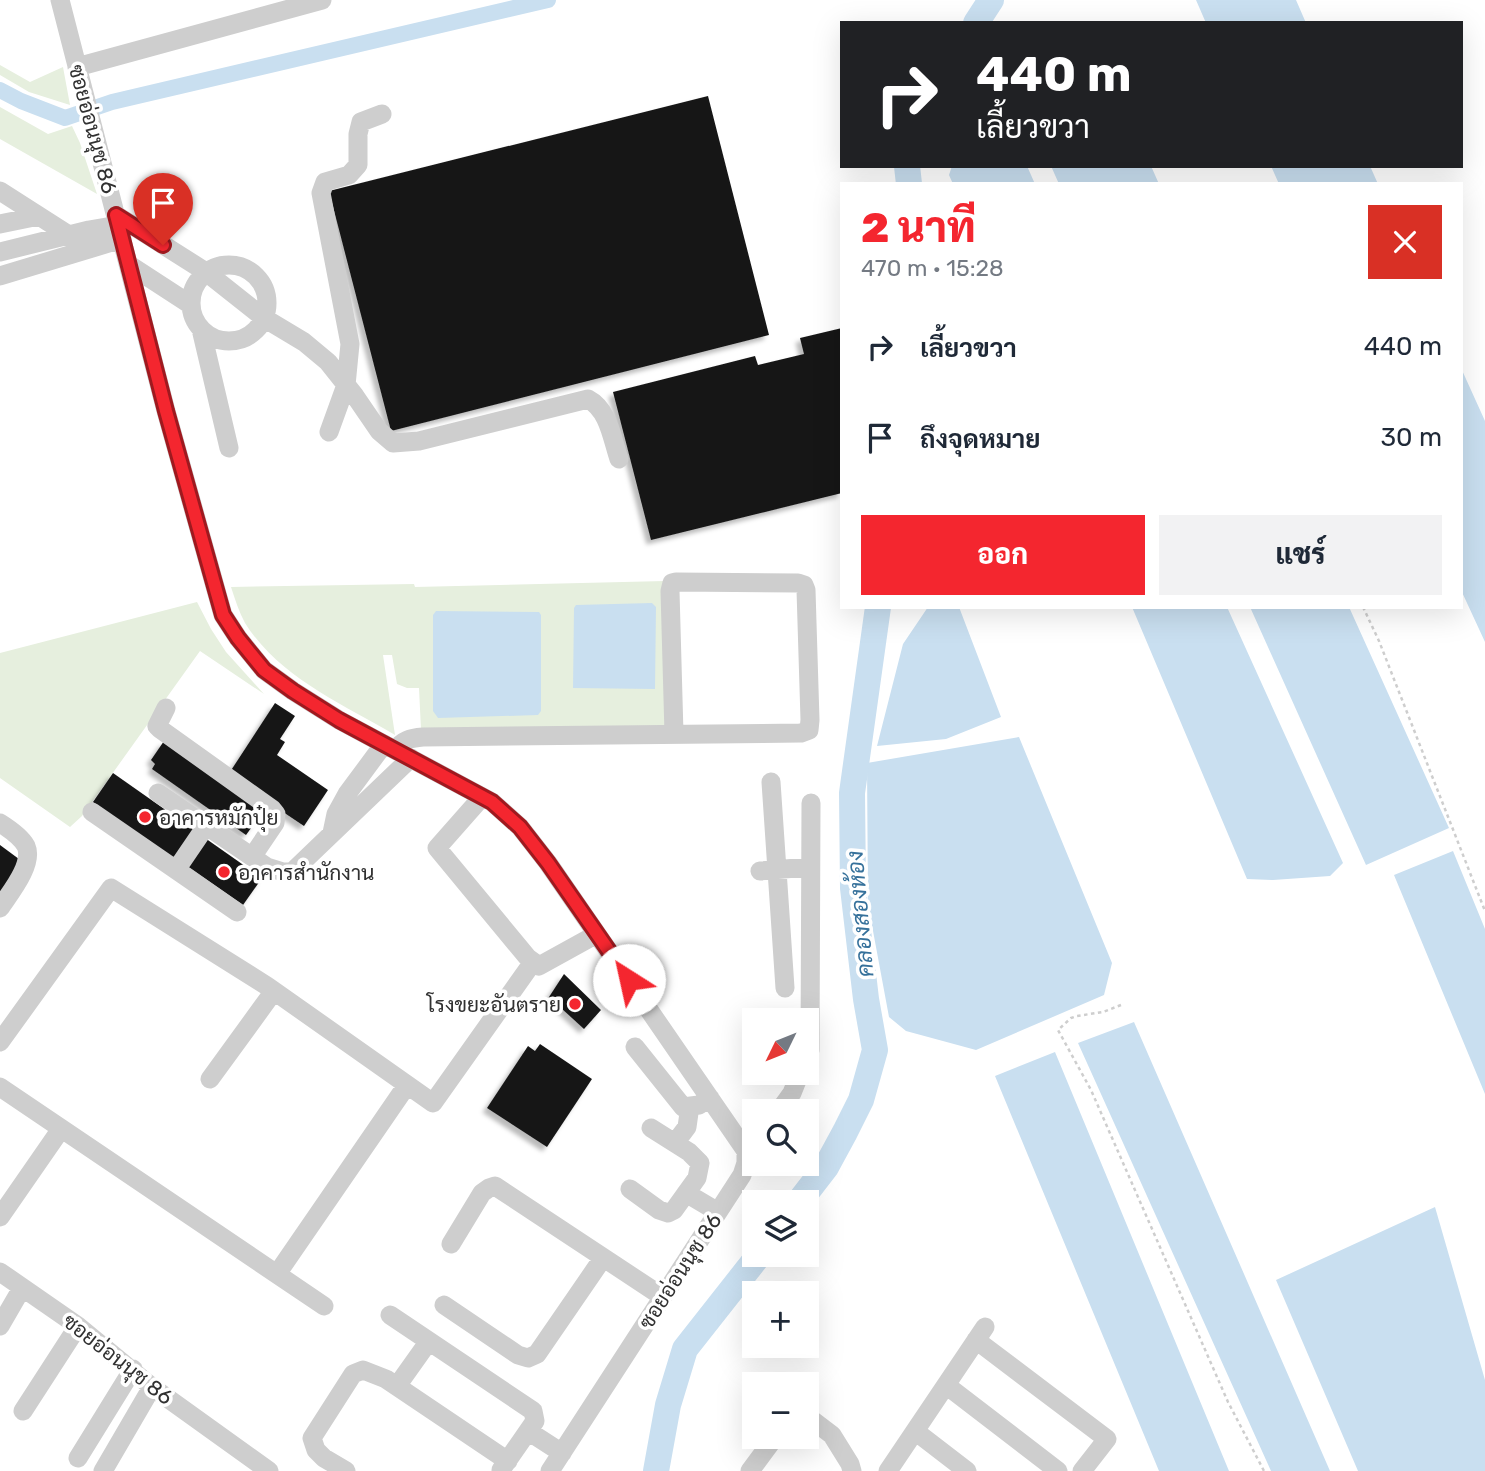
<!DOCTYPE html>
<html lang="th">
<head>
<meta charset="utf-8">
<style>
  :root { --surface:#fff; --page:#f2f2f3; --text:#1f2937; --muted:#747a83; --accent:#f4262f }
  body { margin:0; font-family:Rubik,Sarabun,sans-serif; background:var(--page); color:var(--text); height:100vh; display:flex; flex-direction:column; font-size:26px; white-space:nowrap }
  * { box-sizing:border-box; margin:0 }
  p { font-size:23px; color:var(--muted) }
  .icon { flex:none; width:38px; height:38px; fill:none; stroke:currentColor; stroke-width:2; stroke-linecap:round; stroke-linejoin:round }
  .map { position:relative; flex:1; overflow:hidden }
  .side { position:absolute; left:840px; top:182px; width:623px; height:427px; display:flex; flex-direction:column; background:var(--surface); border-radius:0px; box-shadow:0 7px 28px #0002 }
  .side>* { flex:none }
  .guide { position:absolute; left:840px; top:21px; width:623px; height:147px; border-radius:0px; box-shadow:0 7px 28px #0002; background:#202124; color:#fff; overflow:hidden }
  .needle { width:46px; rotate:227deg }
  .tools { position:absolute; left:742px; top:1008px; display:grid; gap:14px }
  .tools a { display:grid; place-items:center; width:77px; height:77px; border-radius:0px; background:var(--surface); box-shadow:0 7px 28px #0002; font-size:35px }
  .pin { position:absolute; display:grid; place-items:center; width:60px; height:60px; color:#fff; margin:-72px -30px; border-radius:50% 50% 50% 0; rotate:-45deg; box-shadow:0 0 7px #0007 }
  .pin .icon { rotate:45deg }
  .me { position:absolute; width:77px; margin:-38px; rotate:325deg; stroke-linejoin:round; filter:drop-shadow(0 0 5px #0008) }
  .turn { display:flex; align-items:center; gap:24px; height:147px; padding:0 21px; font-size:32px }
  .turn .icon { width:91px; height:91px; stroke-width:2.5 }
  .turn b { display:block; font-size:49px; line-height:60px }
  .round { display:grid; place-items:center; flex:none; width:74px; height:74px; border-radius:0px; background:var(--page) }
  .head { display:flex; align-items:center; justify-content:space-between; height:119px; padding:0 21px }
  h1 { font-size:42px; font-weight:800; line-height:52px; color:var(--accent) }
  .primary-button { display:flex; gap:14px; margin-top:auto; padding:14px 21px }
  .primary-button a { flex:1; height:80px; border-radius:0px; background:var(--accent); color:#fff; font-size:28px; font-weight:800; line-height:80px; text-align:center }
  .primary-button a+a { background:var(--page); color:var(--text) }
  ul { padding:0; list-style:none }
  li { display:flex; align-items:center; gap:21px; height:91px; padding:0 21px }
  li div { flex:1 }
  li b { display:block; font-size:26px }
  li em { font-style:normal }
  .map>svg:first-child { display:block }
</style>
</head>
<body>
<div class="map">
<svg width="1485" height="1471" viewBox="0 0 1485 1471">
  <defs>
    <filter id="shadow"><feDropShadow dx="-4.5" dy="4.5" stdDeviation="2" flood-color="#0004"/></filter>
  </defs>
  <rect width="100%" height="100%" fill="#fff"/>
  <path fill="#e6efde" d="M0 65 30 82 63 67 70 105 29 92 0 75Z
    M0 107 48 134 72 126 80 143 97 194 0 139Z
    M665 581 668 727 421 730 419 688H407L397 684 392 655H383L395 735C342 704 279 677 245 623 239 612 235 599 231 587L414 584 415 587Z
    M197 602 211 629 226 652 264 694 200 651 82 816 70 827 0 778V653Z"/>
  <path fill="#c9dff0" d="M1196 0H1296L1306 23H1206Z
    M952 166H1027L1035 184H953L949 175Z
    M1051 166H1151L1159 184H1059Z
    M1271 166H1370L1378 184H1279Z
    M1461 368 1485 421V642L1461 590Z
    M652 603 656 607 655 689 573 688 574 608 576 605Z
    M928 607H959L1001 717 946 739 877 746 903 644Z
    M1132 607H1227L1343 863 1330 876 1273 880 1247 879Z
    M1250 607H1349L1449 828 1366 865Z
    M436 611 539 612 541 615V711L538 715 438 718 433 711V615Z
    M1019 737 1112 963 1104 995 976 1050 906 1031 889 1017 868 904 867 763Z
    M1453 851 1485 929V1094L1394 875Z
    M1134 1022 1330 1471H1271L1078 1043Z
    M1055 1052 1229 1471H1159L995 1076Z
    M1435 1207 1485 1380V1471H1358L1276 1280Z"/>
  <g fill="none" stroke-linecap="round" stroke-linejoin="round">
    <path stroke="#c9dff0" stroke-width="16" d="M0 90 21 101 65 118 112 102 548 0"/>
    <path stroke="#c9dff0" stroke-width="26" d="M976 23 991 0
      M907 166 909 184
      M799 1202 826 1167 845 1132 861 1100 875 1050 866 999 853 888 852 793 878 607
      M656 1471 668 1405 685 1349 759 1255"/>
  </g>
  <path fill="#181818" filter="url(#shadow)" d="M708 96 769 335 391 431 329 191Z
    M842 328V493L651 540 613 392 755 356 758 365 804 354 800 338Z
    M275 703 295 716 280 739 285 742 277 755 328 790 304 826 228 775Z
    M164 741 265 809 246 835 152 769 155 764 151 760Z
    M113 773 197 832 177 861 93 802Z
    M205 838 262 878 243 905 186 865Z
    M0 845 23 862 0 894Z
    M564 974 601 1010 584 1029 549 997Z
    M540 1044 592 1079 547 1147 487 1108 528 1046 535 1051Z"/>
  <g fill="none" stroke-linecap="round" stroke-linejoin="round">
    <path stroke="#cecece" stroke-width="2.5" stroke-dasharray="3.5 3.5" stroke-linecap="butt" d="M1363 607 1379 641 1485 911
      M1121 1005 1103 1012 1077 1016 1071 1018 1058 1030 1091 1090 1228 1402 1264 1471"/>
    <path stroke="#cecece" stroke-width="19" d="M60 0 166 411 223 615 238 638 264 670 293 691 339 720 492 802 520 827 548 863 746 1151V1163L742 1175 550 1471
      M77 67 322 0
      M0 191 75 239
      M116 215 206 272 264 318 304 342 328 362 355 396 379 431 393 443 419 441 588 399C609 410 612 439 619 459
      M0 224 39 216
      M0 252 89 230 118 225
      M128 264 191 305
      M191 303a38 38 0 1 1 76 0a38 38 0 1 1-76 0Z
      M0 276 122 239
      M201 329 229 448
      M329 432 346 385 350 344 321 193 325 182 349 175 358 165V134L361 122 382 114
      M166 708 157 726 160 729 272 809 276 814 275 823 252 857
      M395 750C403 740 410 738 423 737L801 733 809 730 810 720 806 590 804 585 798 583 676 582 672 583 670 591 674 734
      M771 782 785 988
      M158 793 267 867 283 872H292L411 758
      M482 797 437 848 528 958 539 966 597 934
      M92 812 237 912
      M0 823C8 828 21 837 26 846 34 864 10 893 0 908
      M332 833 336 814 347 794 384 744
      M176 870 206 826
      M760 871 810 867
      M0 1042 111 888 267 986 433 1103 533 962
      M635 1047 683 1107 699 1105 710 1098
      M807 1057 810 1050 811 803
      M210 1079 274 991
      M0 1087 324 1306
      M779 1111 792 1093 800 1073
      M675 1143 687 1127 690 1106
      M630 1189 659 1210 668 1213 674 1210 697 1178 700 1163 689 1152 651 1128
      M686 1193 718 1212
      M0 1217 61 1129
      M451 1244 482 1193 489 1188 495 1186 663 1297
      M0 1272 78 1326 152 1387 269 1471
      M277 1274 407 1085
      M444 1305 518 1355 528 1358 537 1354 603 1258
      M390 1315 533 1411 535 1421 501 1470
      M0 1326 22 1288
      M976 1340 1107 1439 1082 1471
      M946 1385 1058 1471
      M397 1386 429 1341
      M23 1411 78 1326
      M807 1416 832 1435 850 1464 852 1471
      M528 1431 562 1453
      M915 1431 967 1471
      M78 1458 133 1369
      M103 1471 152 1387
      M346 1471 324 1458 316 1450 312 1438 353 1374 363 1370 386 1379 508 1461
      M750 1471 775 1437
      M888 1471 985 1327"/>
  </g>
  <g fill="none" stroke-linecap="round" stroke-linejoin="round">
    <g stroke="#9f191f" stroke-width="18">
      <path id="route" d="M163 245 116 215 166 411 223 615 238 638 264 670 293 691 339 720 492 802 520 827 548 863 629 980"/>
    </g>
    <use href="#route" stroke="#f4262f" stroke-width="12"/>
  </g>
  <g fill="#f4262f" stroke="#fff" stroke-width="2.5">
    <circle cx="145" cy="817" r="7"/>
    <circle cx="224" cy="872" r="7"/>
    <circle cx="575" cy="1004" r="7"/>
  </g>
  <g text-anchor="middle" dominant-baseline="central" stroke-width="7" stroke-linejoin="round" paint-order="stroke">
    <g font-size="21" fill="#313131" stroke="#fff">
      <text transform="translate(93 129) rotate(75)">ซอยอ่อนนุช 86</text>
      <text transform="translate(680 1271) rotate(-57)">ซอยอ่อนนุช 86</text>
      <text transform="translate(118 1359) rotate(38)">ซอยอ่อนนุช 86</text>
    </g>
    <g font-size="21" fill="#313131" stroke="#fff" text-anchor="start">
      <text x="159" y="817">อาคารหมักปุ๋ย</text>
      <text x="238" y="872">อาคารสำนักงาน</text>
      <text x="561" y="1004" text-anchor="end">โรงขยะอันตราย</text>
    </g>
    <g font-size="23" font-style="italic" fill="#36719b" stroke="#fff">
      <text transform="translate(860 914) rotate(-95)">คลองสองห้อง</text>
    </g>
  </g>
</svg>
<div class="tools">
<a><svg class="needle" viewBox="-14 -14 28 28"><path d="M0-13l5 13h-10z" fill="#e53935"/><path d="M0 13l5-13h-10z" fill="#747a83"/></svg></a>
<a><svg class="icon" aria-label="search" viewBox="0 0 24 24"><circle cx="10" cy="10" r="6"/><path d="M15 15l6 6"/></svg></a>
<a><svg class="icon" aria-label="layers" viewBox="0 0 24 24"><path d="M12 4l9 5-9 5-9-5zM3 14l9 5 9-5"/></svg></a>
<a>+</a>
<a>−</a>
</div>
<div class="pin" style="left:163px;top:245px;background:#d93025"><svg class="icon" aria-label="arrive" viewBox="0 0 24 24"><path d="M6 21V4h12l-3 4 3 4H6"/></svg></div>
<svg class="me" style="left:629px;top:980px" viewBox="-20 -20 40 40"><circle r="19" fill="#fff"/><path d="M0-13L10 11 0 6-10 11z" fill="#f4262f"/></svg>
<div class="guide">
<div class="turn"><svg class="icon" aria-label="right" viewBox="0 0 24 24"><path d="M7 20v-9h11M14 6l5 5-5 5"/></svg><div><b>440 m</b>เลี้ยวขวา</div></div>
</div>
<section class="side">
<div class="head"><div><h1>2 นาที</h1><p>470 m · 15:28</p></div><a class="round" style="background:#d93025;color:#fff"><svg class="icon" aria-label="close" viewBox="0 0 24 24"><path d="M6 6l12 12M18 6L6 18"/></svg></a></div>
<ul>
<li><svg class="icon" aria-label="right" viewBox="0 0 24 24"><path d="M7 20v-9h11M14 6l5 5-5 5"/></svg><div><b>เลี้ยวขวา</b></div><em>440 m</em></li>
<li><svg class="icon" aria-label="arrive" viewBox="0 0 24 24"><path d="M6 21V4h12l-3 4 3 4H6"/></svg><div><b>ถึงจุดหมาย</b></div><em>30 m</em></li>
</ul>
<div class="primary-button"><a>ออก</a><a>แชร์</a></div>
</section>
</div>
</body>
</html>
